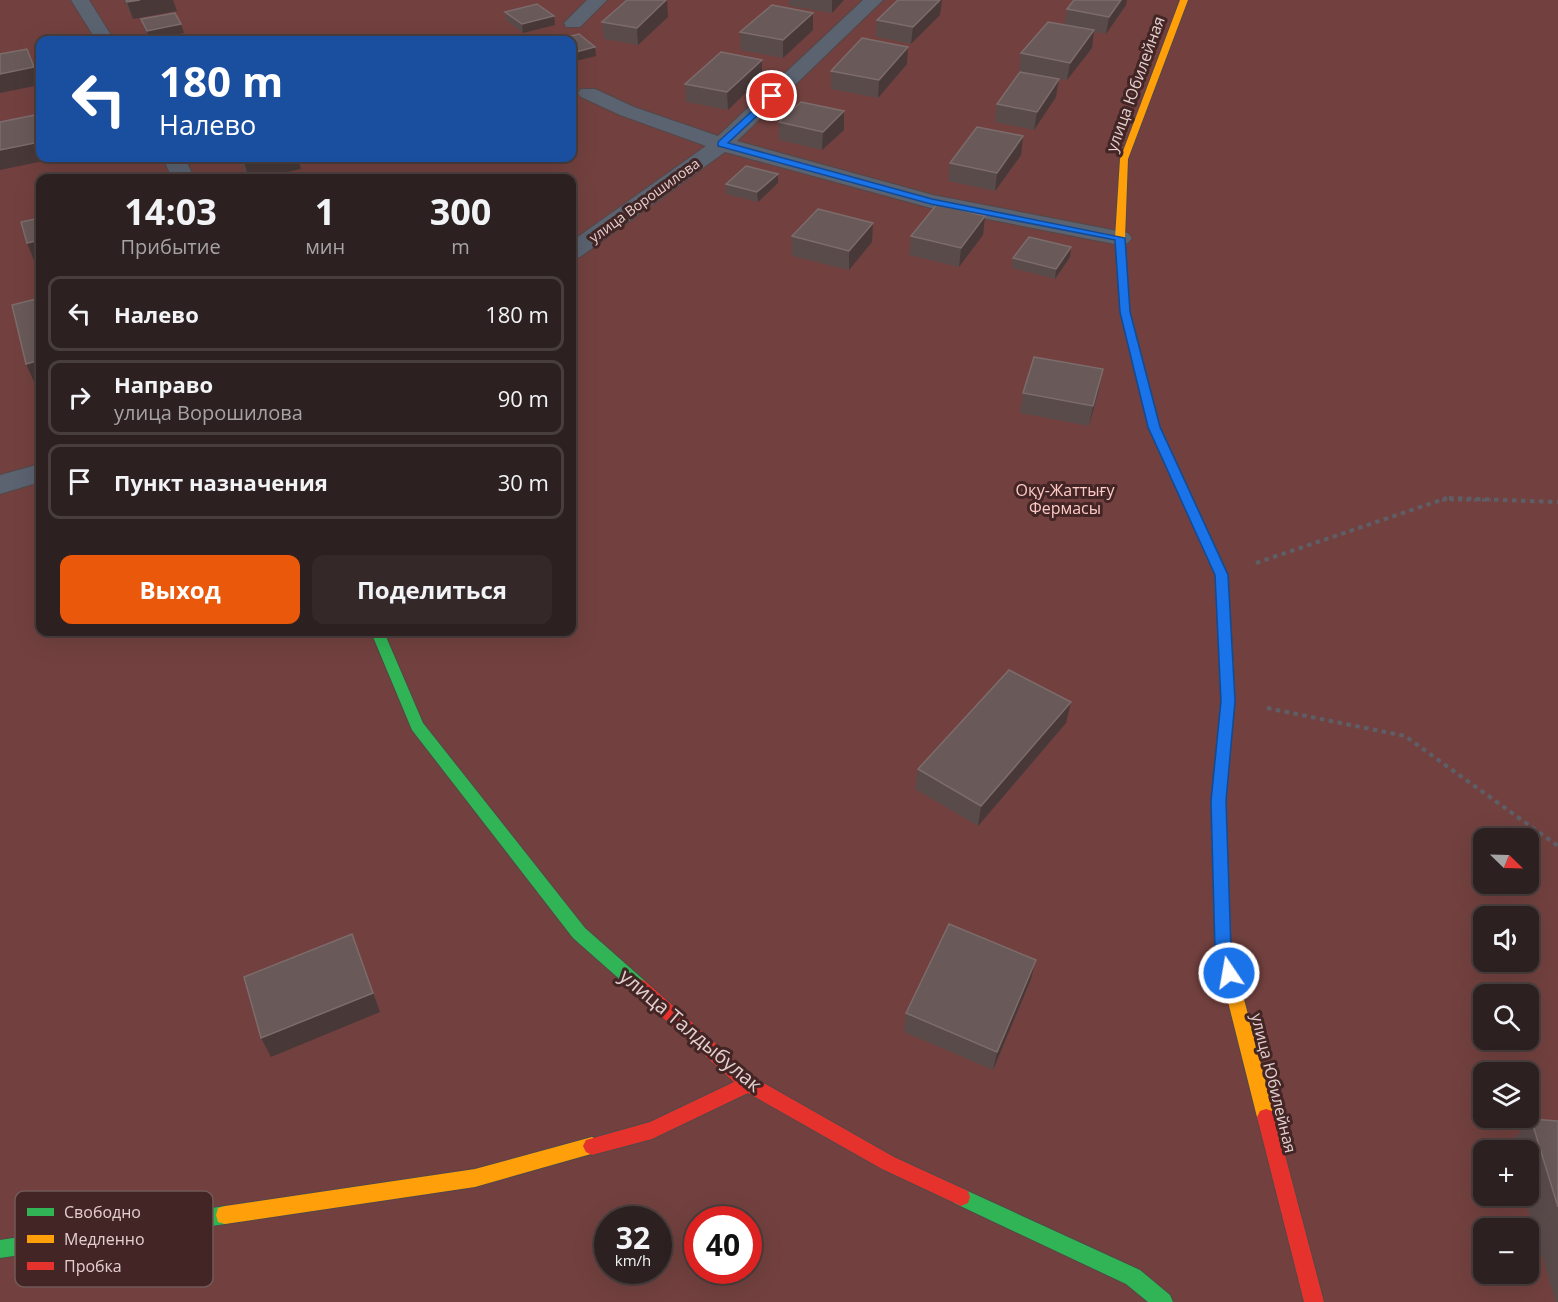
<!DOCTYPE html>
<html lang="ru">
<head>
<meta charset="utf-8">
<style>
  :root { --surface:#2c2020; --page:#342829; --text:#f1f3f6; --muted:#a6a3a5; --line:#483e3e; --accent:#ea580c }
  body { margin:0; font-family:"Open Sans",sans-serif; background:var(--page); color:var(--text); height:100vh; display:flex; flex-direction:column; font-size:22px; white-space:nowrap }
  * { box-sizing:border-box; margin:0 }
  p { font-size:20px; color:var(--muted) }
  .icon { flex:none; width:33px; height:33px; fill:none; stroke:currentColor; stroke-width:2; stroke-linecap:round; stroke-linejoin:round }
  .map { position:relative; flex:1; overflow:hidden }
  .sheet { position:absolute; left:36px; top:174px; width:540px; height:462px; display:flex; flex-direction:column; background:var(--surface); border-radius:12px; box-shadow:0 6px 24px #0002,0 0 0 2px var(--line) }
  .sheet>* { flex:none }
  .top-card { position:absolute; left:36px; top:36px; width:540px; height:126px; border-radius:12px; box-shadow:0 6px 24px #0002,0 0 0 2px var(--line); background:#1a4fa0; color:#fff; overflow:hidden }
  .needle { width:39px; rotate:113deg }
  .fabs { position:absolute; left:1473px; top:828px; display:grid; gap:12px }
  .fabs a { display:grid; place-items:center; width:66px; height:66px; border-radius:12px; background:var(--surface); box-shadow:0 6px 24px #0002,0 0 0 2px var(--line); font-size:30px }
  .speed { position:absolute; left:594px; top:1206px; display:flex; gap:12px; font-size:30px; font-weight:700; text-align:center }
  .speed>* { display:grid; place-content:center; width:78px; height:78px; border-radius:50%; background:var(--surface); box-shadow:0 6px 24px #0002,0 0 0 2px var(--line); line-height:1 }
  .speed small { font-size:15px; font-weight:400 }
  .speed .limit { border:9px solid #d22; background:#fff; color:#111 }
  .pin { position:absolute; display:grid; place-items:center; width:51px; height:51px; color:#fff; margin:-26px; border:3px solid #fff; border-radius:50%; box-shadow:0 2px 6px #0007 }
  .me { position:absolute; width:66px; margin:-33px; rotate:348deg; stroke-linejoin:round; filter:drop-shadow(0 0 4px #0008) }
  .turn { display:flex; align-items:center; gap:21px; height:126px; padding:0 24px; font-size:27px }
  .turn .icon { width:78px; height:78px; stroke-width:2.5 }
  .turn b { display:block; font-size:42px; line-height:51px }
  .eta { display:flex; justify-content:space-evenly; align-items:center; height:102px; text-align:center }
  .eta b { font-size:36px; font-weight:700; line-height:42px }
  .button { display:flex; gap:12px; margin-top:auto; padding:12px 24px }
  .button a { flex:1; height:69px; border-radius:12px; background:var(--accent); color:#fff; font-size:24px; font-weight:700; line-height:69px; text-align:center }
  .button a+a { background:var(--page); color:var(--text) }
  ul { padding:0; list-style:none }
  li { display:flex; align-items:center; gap:18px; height:75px; margin:0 12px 9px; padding:0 12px; border:3px solid var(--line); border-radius:12px }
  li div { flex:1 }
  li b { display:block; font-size:22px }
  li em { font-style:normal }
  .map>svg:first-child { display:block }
</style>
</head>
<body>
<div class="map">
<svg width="1558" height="1302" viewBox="0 0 1558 1302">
  <rect width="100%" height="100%" fill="#3b2b2b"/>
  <path fill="#72413f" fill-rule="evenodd" d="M0 0H1558V1302H0ZM40 40H572V158H40ZM40 178H572V632H40ZM1484 838H1528V884H1484ZM1484 916H1528V962H1484ZM1484 994H1528V1040H1484ZM1484 1072H1528V1118H1484ZM1484 1150H1528V1196H1484ZM608 1220H658V1270H608ZM698 1220H748V1270H698ZM1484 1228H1528V1274H1484Z"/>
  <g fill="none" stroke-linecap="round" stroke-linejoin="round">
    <g stroke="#544747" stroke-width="2">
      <path id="street" d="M71 0H89L114 40H96Z
        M587 0H607L580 27H566L564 23Z
        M863 0H883L737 141 933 195 1128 233 1132 238 1128 243 1120 245 931 208 725 152 580 257 572 259V241L706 146 620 115 581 97 578 93 581 89H595L634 107 718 136Z
        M163 158H185L194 178H172Z
        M40 464V482L0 494V475Z"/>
    </g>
    <g stroke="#544747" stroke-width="2">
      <path id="fast" d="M371 632H384L423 723 585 928 645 981 647 986 645 991 639 993 633 991 573 938 412 730Z
        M961 1188 1140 1270 1170 1295 1173 1302H1148L1126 1284 954 1203 952 1197 954 1191Z
        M225 1206 232 1208 234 1215 232 1222 225 1224 0 1258V1240Z"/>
    </g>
    <g stroke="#544747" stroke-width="2">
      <path id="slow" d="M1180 0H1188L1128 159 1125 238 1127 272 1122 275 1117 272 1115 238 1120 159Z
        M1226 655 1233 660 1235 701 1225 801 1231 950 1275 1117 1272 1123 1266 1125 1260 1123 1257 1117 1215 950 1211 801 1221 701 1219 660Z
        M592 1137 598 1140 601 1146 598 1152 475 1187 225 1224 218 1222 216 1215 218 1208 225 1206 475 1169Z"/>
    </g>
    <g stroke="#544747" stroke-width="2">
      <path id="jam" d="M1122 269 1127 272 1130 312 1160 427 1228 575 1233 660 1226 665 1219 660 1216 575 1148 427 1120 312 1117 272Z
        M639 979 645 981 755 1078 894 1157 968 1191 970 1197 968 1203 961 1206 882 1169 748 1093 652 1139 592 1155 586 1152 583 1146 586 1140 650 1122 734 1082 633 991 631 986 633 981Z
        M1266 1109 1272 1111 1275 1117 1324 1302H1304L1257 1117 1260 1111Z"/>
    </g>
    <path stroke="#5e5f66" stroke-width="3" stroke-dasharray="4 4" stroke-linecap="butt" d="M1442 500H1491"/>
    <path stroke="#5e5f66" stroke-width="4" stroke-dasharray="4.5 4.5" stroke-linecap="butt" d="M1449 498 1558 502
      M1256 563 1447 498
      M1267 708 1405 736 1558 846"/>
    <use href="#street" fill="#5b6270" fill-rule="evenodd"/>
    <use href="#fast" fill="#30b455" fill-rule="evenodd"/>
    <use href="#slow" fill="#ff9f0a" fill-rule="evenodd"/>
    <use href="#jam" fill="#e5322d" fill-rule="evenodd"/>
  </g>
  <path fill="#5a4b4b" d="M124 0H173L177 11 133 19Z
    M789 0H844L832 13 789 6Z
    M1126 5 1106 34 1094 32 1092 48 1067 80 1019 71 1021 53 1064 25 1067 9Z
    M505 12 554 16 555 25 523 33 506 20Z
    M940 15 911 44 876 37 877 20Z
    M668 17 638 45 604 39 602 22Z
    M141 19 181 24 184 33 149 40 144 28Z
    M813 30 783 58 741 50 740 32Z
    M762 60V77L728 110 686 102 685 84Z
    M907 64 878 98 831 89V71Z
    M1059 79 1056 97 1034 130 995 122 997 104Z
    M844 111V130L822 150 779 140V122Z
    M1023 136 1021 155 995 191 948 181 950 163Z
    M238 158H298L301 169 259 178H248Z
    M778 183 758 202 726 194V184Z
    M985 216 983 235 959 267 909 255 911 236Z
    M873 223 872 242 849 270 792 256V236Z
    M1070 257 1055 279 1012 268 1013 258Z
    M1103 369 1099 389 1089 426 1020 413 1023 393Z
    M1066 723 978 826 915 789 918 769Z
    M1036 960 1031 979 993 1070 904 1032 906 1013Z
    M1531 1119 1558 1121V1302H1556L1524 1196H1528V1150H1511L1509 1145Z"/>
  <path fill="#483838" d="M140 0H173L177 11 133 19 127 2Z
    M667 0 668 17 638 45 637 28Z
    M832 0H844L832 13Z
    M940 0H942L940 15 911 44 913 27Z
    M1121 0H1127L1126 5 1106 34 1109 17Z
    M813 13V30L783 58V40Z
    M554 16 555 25 523 33 522 24Z
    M181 24 184 33 149 40 147 31Z
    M1094 30 1092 48 1067 80 1070 63Z
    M595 47 596 56 572 62V53Z
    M908 47 907 64 878 98 879 80Z
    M27 49 40 85 0 93V74Z
    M762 60V77L728 110 727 92Z
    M1059 79 1056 97 1034 130 1037 112Z
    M844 111V130L822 150 823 132Z
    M1023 136 1021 155 995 191 997 173Z
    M40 142V158H58L0 170V150Z
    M264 158H298L301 169 259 178H249L244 162Z
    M778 174V183L758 202 757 192Z
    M985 216 983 235 959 267 961 248Z
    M873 223 872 242 849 270V251Z
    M40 240V262L35 263 27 243Z
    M1071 247 1070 257 1055 279 1056 269Z
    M574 312 577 331 572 334V313Z
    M40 360V382L35 384 26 364Z
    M1103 369 1099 389 1089 426 1093 406Z
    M1071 702 1066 723 978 826 981 806Z
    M352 934 380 1012 271 1057 261 1038Z
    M1036 960 1031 979 993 1070 997 1052Z"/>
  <path fill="#695959" stroke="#7c6c6b" stroke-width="1.5" d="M126 0H140L127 2Z
    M627 0H666L637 28 602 22Z
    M898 0H940L913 27 877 20Z
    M1074 0H1121L1109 17 1067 9Z
    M537 4 554 16 522 24 505 12Z
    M772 5 813 13 783 40 740 32Z
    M175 13 181 24 147 31 141 19Z
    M1048 22 1094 30 1070 63 1021 53Z
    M579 34 595 47 572 53V40H555Z
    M862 38 908 47 879 80 831 71Z
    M27 49 34 67 0 74V54Z
    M721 52 762 60 727 92 685 84Z
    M1020 72 1059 79 1037 112 997 104Z
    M801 102 844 111 823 132 779 122Z
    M40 114V142L0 150V122Z
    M977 127 1023 136 997 173 950 163Z
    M242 158H264L244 162Z
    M746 166 778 174 757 192 726 184Z
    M937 204 985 216 961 248 911 236Z
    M818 209 873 223 849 251 792 236Z
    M40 218V240L27 243 21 222Z
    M1029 237 1071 247 1056 269 1013 258Z
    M40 298V360L26 364 12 305Z
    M1034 357 1103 369 1093 406 1023 393Z
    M1009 670 1071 702 981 806 918 769Z
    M949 924 1036 960 997 1052 906 1013Z
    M352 934 373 993 261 1038 244 977Z
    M1531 1119 1558 1121V1207Z"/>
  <path fill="#1a73e8" stroke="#114b97" stroke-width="1.5" d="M772 93 776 98 728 143 932 199 1125 238 1130 312 1160 427 1228 575 1235 701 1226 801 1231 950 1237 973 1235 979 1229 981 1223 979 1215 950 1211 801 1221 701 1215 575 1148 427 1120 312 1115 240 931 204 718 146V142Z"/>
  <g text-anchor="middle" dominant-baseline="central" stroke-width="6" stroke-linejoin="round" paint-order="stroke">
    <g font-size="14" fill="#e3cfce" stroke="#422524">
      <text transform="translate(644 200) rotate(-36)">улица Ворошилова</text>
    </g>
    <g font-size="16" fill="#e3cfce" stroke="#422524">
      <text transform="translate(1135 84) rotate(-70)">улица Юбилейная</text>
      <text transform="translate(1274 1083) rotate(76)">улица Юбилейная</text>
    </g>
    <g font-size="16" fill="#fecac6" stroke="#422524">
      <text x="1065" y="490">Оқу-Жаттығу<tspan x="1065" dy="18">Фермасы</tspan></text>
    </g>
    <g font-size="20" fill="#e3cfce" stroke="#422524">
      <text transform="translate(691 1030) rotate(40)">улица Талдыбулак</text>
    </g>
  </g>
  <rect x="15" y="1191" width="198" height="96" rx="9" fill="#422524" stroke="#725857" stroke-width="1.5"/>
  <rect x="27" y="1208" width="27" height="8" fill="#30b455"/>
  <rect x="27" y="1235" width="27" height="8" fill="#ff9f0a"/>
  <rect x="27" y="1262" width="27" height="8" fill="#e5322d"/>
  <g font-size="16" fill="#e3cfce">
    <text x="64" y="1218">Свободно</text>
    <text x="64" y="1245">Медленно</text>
    <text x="64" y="1272">Пробка</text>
  </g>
</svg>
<div class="fabs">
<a><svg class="needle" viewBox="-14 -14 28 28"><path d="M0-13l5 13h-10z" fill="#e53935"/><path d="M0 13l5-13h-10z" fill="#a6a3a5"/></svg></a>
<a><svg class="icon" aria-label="sound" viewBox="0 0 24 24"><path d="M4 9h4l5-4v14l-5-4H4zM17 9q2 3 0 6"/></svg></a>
<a><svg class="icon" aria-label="search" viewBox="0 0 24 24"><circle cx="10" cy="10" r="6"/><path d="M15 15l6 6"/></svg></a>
<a><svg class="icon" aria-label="layers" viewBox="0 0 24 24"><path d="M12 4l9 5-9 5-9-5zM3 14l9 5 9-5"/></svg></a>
<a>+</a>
<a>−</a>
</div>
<div class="speed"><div>32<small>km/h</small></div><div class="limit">40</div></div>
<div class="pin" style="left:772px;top:96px;background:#d93025"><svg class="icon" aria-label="arrive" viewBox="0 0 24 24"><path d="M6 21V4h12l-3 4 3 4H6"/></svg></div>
<svg class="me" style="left:1229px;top:973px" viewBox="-20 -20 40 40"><circle r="17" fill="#1a73e8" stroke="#fff" stroke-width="3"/><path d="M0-11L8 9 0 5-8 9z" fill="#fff"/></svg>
<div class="top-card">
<div class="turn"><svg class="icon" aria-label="left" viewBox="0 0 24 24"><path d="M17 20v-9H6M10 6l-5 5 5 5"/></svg><div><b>180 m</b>Налево</div></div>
</div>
<section class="sheet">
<div class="eta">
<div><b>14:03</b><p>Прибытие</p></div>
<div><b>1</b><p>мин</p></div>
<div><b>300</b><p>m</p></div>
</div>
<ul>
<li><svg class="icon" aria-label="left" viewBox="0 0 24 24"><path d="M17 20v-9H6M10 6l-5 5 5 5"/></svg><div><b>Налево</b></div><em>180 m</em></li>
<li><svg class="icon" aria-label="right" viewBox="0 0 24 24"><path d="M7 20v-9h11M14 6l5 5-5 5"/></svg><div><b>Направо</b><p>улица Ворошилова</p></div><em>90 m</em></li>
<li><svg class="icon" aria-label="arrive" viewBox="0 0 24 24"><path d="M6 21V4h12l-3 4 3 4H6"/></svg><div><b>Пункт назначения</b></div><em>30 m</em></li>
</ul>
<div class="button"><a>Выход</a><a>Поделиться</a></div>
</section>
</div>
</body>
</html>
